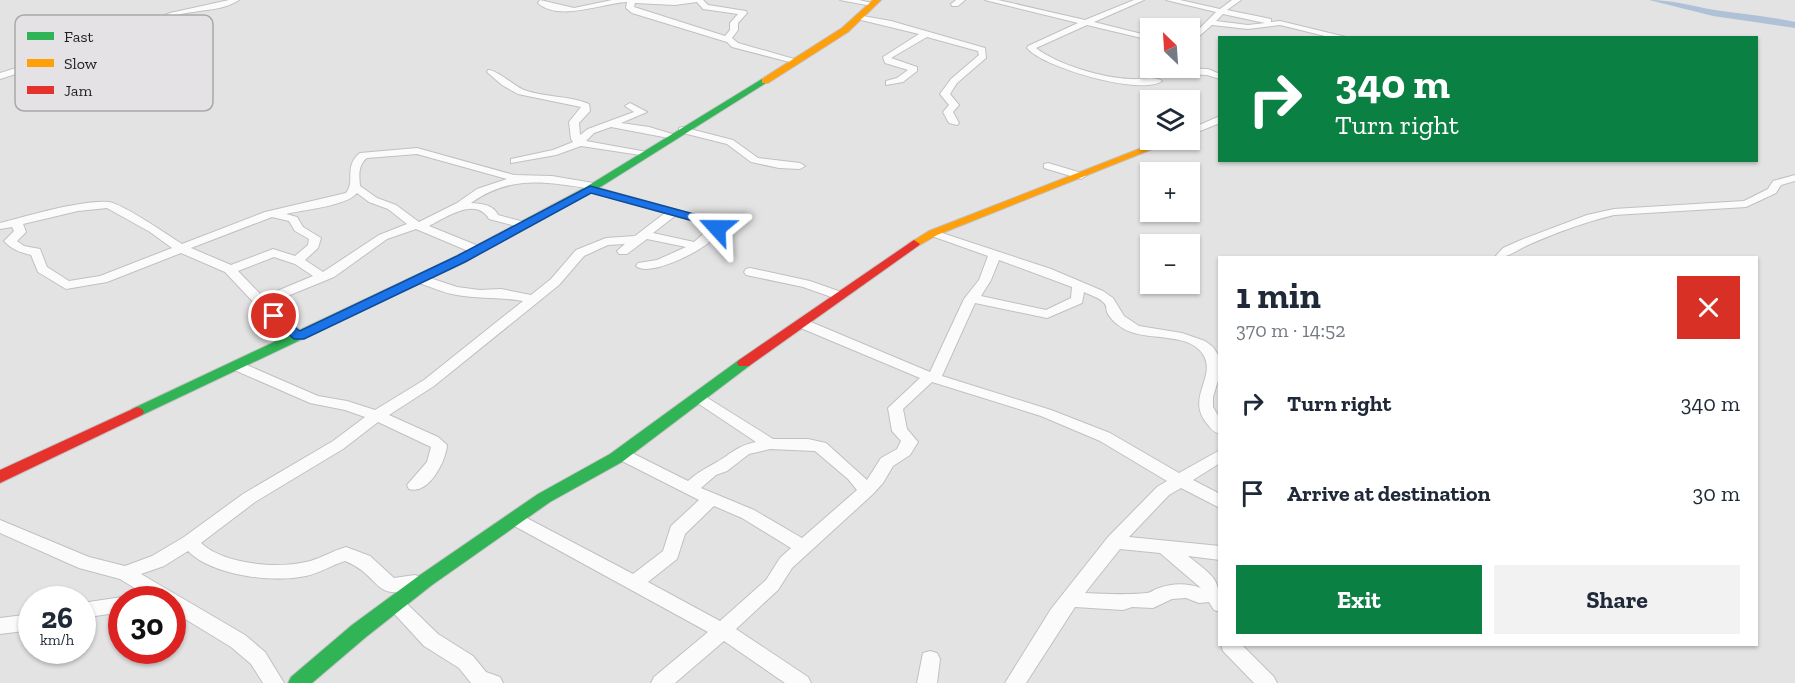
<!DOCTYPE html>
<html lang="en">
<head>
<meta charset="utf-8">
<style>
  :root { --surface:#fff; --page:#f2f2f3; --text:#1f2937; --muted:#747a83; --accent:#0b8043 }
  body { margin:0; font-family:"Zilla Slab",serif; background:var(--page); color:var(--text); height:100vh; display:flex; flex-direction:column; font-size:22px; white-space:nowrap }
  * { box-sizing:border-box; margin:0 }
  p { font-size:20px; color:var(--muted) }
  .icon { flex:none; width:33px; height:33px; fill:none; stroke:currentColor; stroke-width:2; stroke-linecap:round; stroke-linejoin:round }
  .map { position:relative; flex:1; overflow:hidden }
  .details { position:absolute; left:1218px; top:256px; width:540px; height:390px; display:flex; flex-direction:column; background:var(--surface); border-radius:0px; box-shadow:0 2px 4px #0004 }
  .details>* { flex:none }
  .top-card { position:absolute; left:1218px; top:36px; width:540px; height:126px; border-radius:0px; box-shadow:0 2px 4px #0004; background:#0b8043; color:#fff; overflow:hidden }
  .needle { width:39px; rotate:335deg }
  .fabs { position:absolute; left:1140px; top:18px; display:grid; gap:12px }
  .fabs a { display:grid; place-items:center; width:60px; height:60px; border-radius:0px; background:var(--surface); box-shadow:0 2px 4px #0004; font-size:30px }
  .speed { position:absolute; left:18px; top:586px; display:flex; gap:12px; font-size:30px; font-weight:700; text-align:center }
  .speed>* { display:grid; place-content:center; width:78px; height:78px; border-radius:50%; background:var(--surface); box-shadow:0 2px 4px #0004; line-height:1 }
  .speed small { font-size:15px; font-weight:400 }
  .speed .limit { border:9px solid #d22; background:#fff; color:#111 }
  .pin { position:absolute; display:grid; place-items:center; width:51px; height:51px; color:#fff; margin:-26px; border:3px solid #fff; border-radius:50%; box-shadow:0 2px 6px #0007 }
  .me { position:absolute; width:66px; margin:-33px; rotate:294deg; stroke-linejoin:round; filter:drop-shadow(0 0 4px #0008) }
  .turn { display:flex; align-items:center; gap:21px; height:126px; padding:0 18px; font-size:27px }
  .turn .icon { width:78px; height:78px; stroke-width:2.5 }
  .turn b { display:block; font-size:42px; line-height:51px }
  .round { display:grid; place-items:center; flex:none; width:63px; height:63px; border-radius:0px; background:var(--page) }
  .head { display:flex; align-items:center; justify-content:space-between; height:102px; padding:0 18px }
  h1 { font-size:36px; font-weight:800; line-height:45px }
  .action { display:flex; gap:12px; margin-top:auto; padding:12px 18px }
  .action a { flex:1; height:69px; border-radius:0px; background:var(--accent); color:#fff; font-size:24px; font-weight:800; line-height:69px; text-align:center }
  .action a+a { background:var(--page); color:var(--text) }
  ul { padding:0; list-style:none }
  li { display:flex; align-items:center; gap:18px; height:90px; padding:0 18px }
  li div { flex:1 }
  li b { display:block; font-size:22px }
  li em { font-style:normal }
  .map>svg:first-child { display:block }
</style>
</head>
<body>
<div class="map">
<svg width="1795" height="683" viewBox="0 0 1795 683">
  <rect width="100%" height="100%" fill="#e4e3e4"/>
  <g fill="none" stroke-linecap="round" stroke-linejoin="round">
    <path fill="#afc1d6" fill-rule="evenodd" d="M1649 0C1672 0 1692 6 1715 10 1741 14 1768 16 1795 22V28L1713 16Z"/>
    <g stroke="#c1c0c1" stroke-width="2">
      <path id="street" d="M229 0H239C215 17 174 4 155 30L0 79V73L149 26 155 19 170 13Z
        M540 0 574 8 612 0H703L708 5 746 11 747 13 738 23V30L732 38 738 43 801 61 797 64 732 47 727 42 632 13 626 8 627 2C603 3 559 22 538 3ZM697 2 703 9 738 14 730 23V30L725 36 634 7 635 3 675 5Z
        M840 0H859L876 4 872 6Z
        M956 0H965L958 6H952L951 4Z
        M985 0H998L1085 20 1134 0H1144L1094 22 1150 36V40L1087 25 1036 48C1058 65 1103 78 1130 79 1140 80 1154 75 1162 81 1141 96 1044 68 1027 48L1028 46 1078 23Z
        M1166 0H1180L1220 9 1232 0H1241L1227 10 1271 19V22L1280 21 1350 38H1333L1280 25 1248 29 1212 25 1190 44V38L1216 12ZM1223 14 1265 23 1248 25 1216 21Z
        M857 15 891 21 985 48 986 58 957 83 950 94 959 105 953 112 959 123 957 125 949 123 943 112 949 105 940 94 951 79 979 55 978 51 927 37 891 58 917 67V71L903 82 886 85V81L897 78 908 70 885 63 883 57 919 34 857 19Z
        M1172 68 1208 69 1220 74V79L1207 75 1169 73V69Z
        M488 70C496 69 514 86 524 90 545 98 569 95 589 104L590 111 579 123 580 135 588 129 634 112 625 106 630 103 647 112 621 123 649 127 679 136 674 139 611 127 594 133 586 141 647 152V156L581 146 556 155 511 163V159L553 150 573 142 571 139 569 122 581 107 518 94 502 85 487 72Z
        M1220 116V123L1190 135V129Z
        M682 127 733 140 758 158 800 163 805 166 800 169 779 168 751 162 727 144 679 132V128Z
        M417 148 514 175 552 176 599 184V188L716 221 723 226C718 233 713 239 707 244 694 254 649 277 636 266L638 263 657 260 686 247 647 239 627 254H619L617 251 625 244 608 245 584 256 559 285 434 386 389 415 438 437 447 445C446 461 429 495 409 489L407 485 427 462 431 447 378 422 343 449 255 502 201 543C223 564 277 569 306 562 320 559 332 551 346 547L370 556 394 578 415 575 421 577 424 582 421 587C371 604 383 576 345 561 332 565 320 573 306 576 273 583 213 576 188 551L164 566 141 574 245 635 265 652 284 683H263L251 664 231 647 172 611V600H131L134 595 141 592 120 579 79 568 0 533V520L89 557 125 566 152 556 184 537 243 494 333 441 365 417 345 410 310 403 232 369 230 366 232 363H242L318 396 347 401 375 410 424 380 523 301C501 297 479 299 457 295 443 293 429 286 416 282L414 279 416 276H424L457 287 480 290 501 289 531 295 551 279 576 250 606 238 635 236 665 213 586 191V188C542 181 509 176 471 203 481 204 493 204 498 215L528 223V227L524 228 489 219C476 196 445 218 429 226L481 247 483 250 481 253H473L416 229 387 239 334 277 285 297 272 306 304 334 306 337 299 341 294 340 269 319 225 272 181 253 107 282 66 289 38 272 31 255C20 252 12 250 4 241L14 231 12 227 0 229V223C27 216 84 199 109 202 123 204 168 235 182 244L265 212 346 193C356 181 343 167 360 153ZM417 154 507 179 477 189 457 203 419 222 396 205 377 198 360 186C359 175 358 165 367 158ZM357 193 369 202 388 209 407 224 379 235 323 272 305 260 318 248 321 238 303 227 297 217 286 214C302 210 347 206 357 193ZM107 208 150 232 172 248 100 276 69 281 47 267 40 249 24 246 17 241 26 232 23 224 78 211ZM675 216 708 225 711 227 694 242 653 233ZM272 217 289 221 295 231 309 239 308 245 295 256 273 249 231 265 191 248ZM274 257 295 264 313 276 277 291 265 299 238 271Z
        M1048 163 1085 174 1086 176 1081 179 1044 168V164Z
        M1795 175V181L1781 185 1776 193 1746 207 1614 215C1585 222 1555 233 1528 245 1515 251 1508 258 1494 258L1503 248 1521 240 1587 215 1614 209 1744 201 1768 189 1773 181Z
        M933 230 1051 269 1103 291 1113 298 1124 316 1139 326 1182 333 1205 341 1213 347 1220 358V374L1213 397V407L1220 419V434C1214 432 1212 430 1209 426 1184 399 1216 379 1204 356 1192 333 1152 340 1131 332 1122 329 1111 321 1107 312 1106 308 1107 306 1104 303 1100 298 1090 295 1084 292L1082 303 1047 318 975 303 942 376 1051 410 1110 433 1179 473 1220 450V463L1193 480 1220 494V508L1181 488 1169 495 1129 537 1220 546V560L1188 556C1215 578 1220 577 1220 612L1214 610 1209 602 1199 603 1186 598 1172 599 1153 608 1132 607 1123 610 1075 607 1026 683H1005L1051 609 1108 537 1157 487 1167 481 1100 441 1041 416 932 382 903 409 907 429 918 442 910 455 893 466 883 483 873 494 792 568 778 590 736 629 808 677 811 683H785L724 641 675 683H651L654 677 708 632 509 523 507 519 509 515 515 513 521 515 633 574 663 551 671 526 699 500 616 458 613 454 616 450H626L688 481C697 473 706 468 717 462 732 453 737 446 756 442L693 400 691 397 698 392 773 439H808L826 443 867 480 881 458 897 449 901 441 892 431 888 408 920 378 796 326 794 323 801 319 806 320 930 372 964 299 979 280 988 256 929 235 927 233ZM999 260 1072 287 1071 298 1046 310 981 296 991 280ZM770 449 815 451 848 479 857 490 802 538 754 510 701 488 716 475 727 471 749 454ZM714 506 742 518 791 548 780 558 766 580 720 621 648 582 677 559 685 534ZM1120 549 1160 553 1201 588C1187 583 1173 583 1159 588 1154 589 1151 593 1147 593 1126 595 1106 594 1085 593Z
        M750 268 810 281 844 293 846 296 840 300 803 287 746 275 744 272 746 269Z
        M395 596 401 598 438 634 473 656 486 672 500 677 503 683H471L459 668 424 646 389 608 386 603 389 598Z
        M122 597 129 600H122V612L82 618V603Z
        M32 614V630L0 634V618Z
        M1221 645H1242L1274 677 1277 683H1254L1223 651Z
        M930 651 937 653 940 659 937 683H917L923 653Z"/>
    </g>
    <g stroke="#c1c0c1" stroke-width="2">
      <path id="fast" d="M762 79 769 81 594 191 465 262 142 415H132L130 412 132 409 457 256 586 187Z
        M744 359 751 363 749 366 622 462 550 502 432 585 366 637 312 683H288L291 677 352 625 420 575 538 494 610 454 739 360Z"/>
    </g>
    <g stroke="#c1c0c1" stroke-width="2">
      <path id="slow" d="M873 0H881L848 32 768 83H762V79L842 28Z
        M1162 140H1175L937 235 918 246H910L908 244 929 231Z"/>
    </g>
    <g stroke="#c1c0c1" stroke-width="2">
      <path id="jam" d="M914 240 920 244 918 246 749 366H739L737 363 739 360Z
        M137 407 142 409 144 412 142 415 0 483V470Z"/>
    </g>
    <use href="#street" fill="#fbfbfb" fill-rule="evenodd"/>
    <use href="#fast" fill="#30b455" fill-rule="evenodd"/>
    <use href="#slow" fill="#ff9f0a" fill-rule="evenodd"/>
    <use href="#jam" fill="#e5322d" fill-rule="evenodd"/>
  </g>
  <path fill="#1a73e8" stroke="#114b97" stroke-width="1.5" d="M590 186 716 220 720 223 722 228 717 232 708 225 591 193 465 262 304 339H294L268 316 274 312 300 331 457 256Z"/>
  <rect x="15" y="15" width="198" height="96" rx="9" fill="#e4e2e5" stroke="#a9a8aa" stroke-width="1.5"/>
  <rect x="27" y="32" width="27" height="8" fill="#30b455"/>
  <rect x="27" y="59" width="27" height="8" fill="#ff9f0a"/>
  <rect x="27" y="86" width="27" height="8" fill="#e5322d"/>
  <g font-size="16" fill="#1f1f20">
    <text x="64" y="42">Fast</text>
    <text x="64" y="69">Slow</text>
    <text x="64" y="96">Jam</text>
  </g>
</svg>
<div class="fabs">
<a><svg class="needle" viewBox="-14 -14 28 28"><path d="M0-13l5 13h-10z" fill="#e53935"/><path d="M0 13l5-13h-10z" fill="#747a83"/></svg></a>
<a><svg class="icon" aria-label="layers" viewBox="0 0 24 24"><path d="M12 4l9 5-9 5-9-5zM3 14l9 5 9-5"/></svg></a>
<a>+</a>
<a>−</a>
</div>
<div class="speed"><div>26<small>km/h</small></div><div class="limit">30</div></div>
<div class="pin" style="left:274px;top:316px;background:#d93025"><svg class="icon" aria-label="arrive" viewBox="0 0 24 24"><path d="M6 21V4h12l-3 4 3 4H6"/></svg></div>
<svg class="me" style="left:717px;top:228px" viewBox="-20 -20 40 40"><path d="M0-17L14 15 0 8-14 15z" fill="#1a73e8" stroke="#fff" stroke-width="4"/></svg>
<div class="top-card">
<div class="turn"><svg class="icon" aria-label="right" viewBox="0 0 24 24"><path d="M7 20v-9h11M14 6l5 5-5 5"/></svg><div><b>340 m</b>Turn right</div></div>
</div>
<section class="details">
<div class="head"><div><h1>1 min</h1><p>370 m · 14:52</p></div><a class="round" style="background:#d93025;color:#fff"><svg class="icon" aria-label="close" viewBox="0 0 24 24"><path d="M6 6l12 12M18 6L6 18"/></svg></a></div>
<ul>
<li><svg class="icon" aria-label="right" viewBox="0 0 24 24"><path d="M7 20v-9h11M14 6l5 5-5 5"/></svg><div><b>Turn right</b></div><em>340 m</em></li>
<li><svg class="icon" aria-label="arrive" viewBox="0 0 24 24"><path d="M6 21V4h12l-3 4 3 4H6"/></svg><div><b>Arrive at destination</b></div><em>30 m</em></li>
</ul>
<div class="action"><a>Exit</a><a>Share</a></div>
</section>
</div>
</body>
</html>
